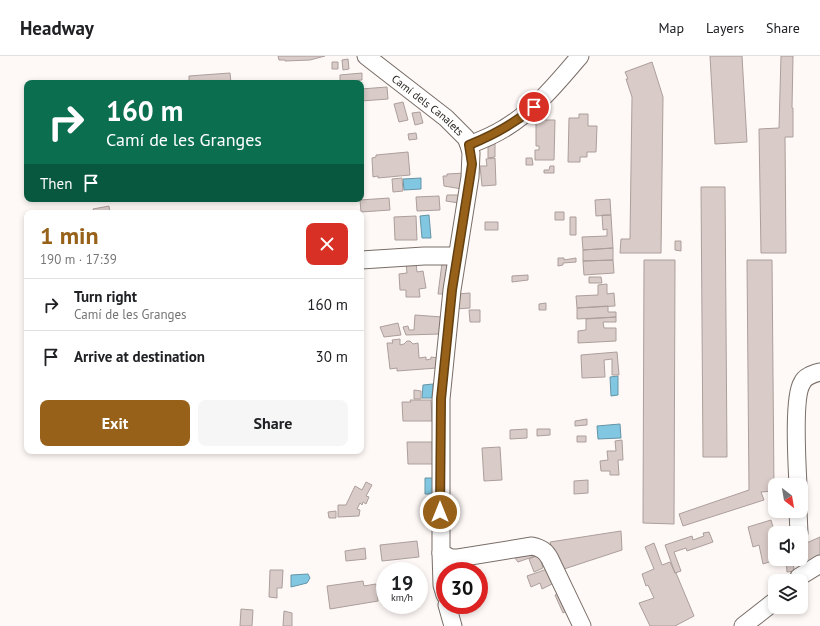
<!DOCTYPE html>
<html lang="en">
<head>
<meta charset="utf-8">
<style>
  :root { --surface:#fff; --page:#f6f6f6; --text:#202124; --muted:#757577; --line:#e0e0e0; --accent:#976119 }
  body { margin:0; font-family:"PT Sans",sans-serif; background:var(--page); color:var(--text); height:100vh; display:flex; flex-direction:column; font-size:15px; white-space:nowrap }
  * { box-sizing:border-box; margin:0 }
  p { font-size:13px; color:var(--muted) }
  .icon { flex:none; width:22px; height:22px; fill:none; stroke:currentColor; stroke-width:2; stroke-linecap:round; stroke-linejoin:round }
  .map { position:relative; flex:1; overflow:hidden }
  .sheet { position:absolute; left:24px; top:154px; width:340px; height:244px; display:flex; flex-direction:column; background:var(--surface); border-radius:8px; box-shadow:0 2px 6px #0003 }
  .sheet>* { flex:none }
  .hud { position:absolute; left:24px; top:24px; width:340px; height:122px; border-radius:8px; box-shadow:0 2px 6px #0003; background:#0b6e4f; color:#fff; overflow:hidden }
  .needle { width:26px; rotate:149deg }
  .fabs { position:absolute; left:768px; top:422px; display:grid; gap:8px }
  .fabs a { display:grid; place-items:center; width:40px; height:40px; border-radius:8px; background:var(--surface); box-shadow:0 2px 6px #0003; font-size:20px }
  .speed { position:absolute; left:376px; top:506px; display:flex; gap:8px; font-size:20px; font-weight:700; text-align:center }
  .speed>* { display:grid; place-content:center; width:52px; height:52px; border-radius:50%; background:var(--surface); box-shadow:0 2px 6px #0003; line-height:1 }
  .speed small { font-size:10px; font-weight:400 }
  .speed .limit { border:6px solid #d22; background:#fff; color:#111 }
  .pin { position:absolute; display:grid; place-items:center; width:34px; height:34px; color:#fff; margin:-17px; border:2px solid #fff; border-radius:50%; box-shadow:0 1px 4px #0007 }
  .me { position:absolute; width:44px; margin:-22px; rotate:0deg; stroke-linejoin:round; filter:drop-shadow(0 0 3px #0008) }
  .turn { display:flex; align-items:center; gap:14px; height:84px; padding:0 16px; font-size:18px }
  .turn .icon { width:52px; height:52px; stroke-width:2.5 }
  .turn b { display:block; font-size:28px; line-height:34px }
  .then { display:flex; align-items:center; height:38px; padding:0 16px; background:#0003; gap:8px; font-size:15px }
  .round { display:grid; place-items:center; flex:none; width:42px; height:42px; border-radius:8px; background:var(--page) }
  .summary { display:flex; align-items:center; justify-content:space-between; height:68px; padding:0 16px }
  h1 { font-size:24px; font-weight:600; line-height:30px; color:var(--accent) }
  .action { display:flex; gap:8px; margin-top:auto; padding:8px 16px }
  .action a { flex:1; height:46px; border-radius:8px; background:var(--accent); color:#fff; font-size:16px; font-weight:600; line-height:46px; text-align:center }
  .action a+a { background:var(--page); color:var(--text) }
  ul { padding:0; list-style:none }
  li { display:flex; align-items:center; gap:12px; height:52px; padding:0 16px; border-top:1px solid var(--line) }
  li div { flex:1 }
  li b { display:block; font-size:15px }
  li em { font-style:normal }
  header { display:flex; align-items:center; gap:24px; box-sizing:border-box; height:56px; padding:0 20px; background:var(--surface); border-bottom:1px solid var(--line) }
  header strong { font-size:19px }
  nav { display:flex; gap:22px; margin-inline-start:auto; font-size:14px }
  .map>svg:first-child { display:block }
</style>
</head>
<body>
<header>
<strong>Headway</strong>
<nav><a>Map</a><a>Layers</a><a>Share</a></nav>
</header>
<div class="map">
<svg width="820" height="570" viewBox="0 0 820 570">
  <rect width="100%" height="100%" fill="#fef9f6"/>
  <path fill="#82c7e1" stroke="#6594a6" d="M421 122V133L404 134 403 123Z
    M429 159 431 182H422L420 160Z
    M618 320V339L611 340 610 321Z
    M433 328 432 342H422L423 329Z
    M620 368 621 382 598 383 597 370Z
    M425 422H434V438H425Z
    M308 518 310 522 307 527 291 531V519Z"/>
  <path fill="#d9cbc7" stroke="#ac9e9b" d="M278 0H325L310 4 285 5V4H279Z
    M710 0H742L747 86 715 88Z
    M781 0H793L792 52H793V81H785L786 197H761L759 73 779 72Z
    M348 3 349 13 343 14 342 4Z
    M332 6H338V13H332Z
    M652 6 663 41 661 197H620L621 183H630L632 41 626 23H628L625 16Z
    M230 17 231 27H189V20Z
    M362 17V24L340 26V19Z
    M387 31 388 43 361 45V33Z
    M403 46 408 64 399 66 394 48Z
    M544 50 545 64H555L554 104H535V94H539V90H536V65H540L539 53Z
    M420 56 423 67 415 69 412 57Z
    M579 58H588V70H597L596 96H587V101H580V106H568L569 62H579Z
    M416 77 417 83 409 84 408 78Z
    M495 87V101L488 102V91Z
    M408 96 410 119 378 122V120L373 121 372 102 376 101V99Z
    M495 102 496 129 482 130 480 110H487L486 103Z
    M526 102H532L533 109H526Z
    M550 110H554V117H544V114H549Z
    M465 117 462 133 444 130 443 120H447V118Z
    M402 122 403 135 393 136 392 123Z
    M701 131H725L727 401H703Z
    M447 139H460L459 147 446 145Z
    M439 140 440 154 417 155 416 141Z
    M389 142 390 154 361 156 360 144Z
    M610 143 611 159 596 160 595 144Z
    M109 150 110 157H94L93 153Z
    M555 156H564V164H555Z
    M602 159H611L613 192 583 194 582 181 607 180V173L603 174Z
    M416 160 417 184H395L394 161Z
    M570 161H576V179H570Z
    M485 166H498V174H485Z
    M675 185H681V195L675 194Z
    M613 192V204L583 205V194Z
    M558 202H564V204L576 202V206L563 207V209L558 210Z
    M613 204 614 217 584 219 583 205Z
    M644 204H675L674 468 643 467Z
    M747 204H772L774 435 761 436 764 444 683 470 679 458 749 434Z
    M416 207 417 216 423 215 426 232 419 233 420 241H406V234H400L399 218 407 217 406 208Z
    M442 207H449L445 238H438Z
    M528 219V224L512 226V220Z
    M589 221H601L602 227H589Z
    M607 228V238L614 237 615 250 577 252 576 240 598 239V229Z
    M470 237V252L455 253 457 238Z
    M546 247V254H539V248Z
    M608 250V256H616V261L577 263V252Z
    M469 254H480V266H470Z
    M415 259 442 261 440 278 406 279 403 271 408 270 409 274H414Z
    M616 261V266H603L604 272H616V285L578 287V275L586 274V263Z
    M398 267 401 279 384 281 380 271Z
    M400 283V289L404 288 407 285H410L413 288 418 287 419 302 426 301V304L431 303V301L438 302 437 312 397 315V312L390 313 387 287H393L392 284Z
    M617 296 619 319H612V303L604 304 605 321 582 322 581 299Z
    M414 334 421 335V343H414Z
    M410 344H431L432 365H403L402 346H411Z
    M587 363V369L575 370V365Z
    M527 373V382L510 383V374Z
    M537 373H550V379L537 380Z
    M577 380H586V386H577Z
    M622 384 623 404H618L619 419H610V415H601L600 405 608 404 607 395H616L615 385Z
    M407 386H432L433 408H408Z
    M500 391 502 424 484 425 482 392Z
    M588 424V437L574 438V425Z
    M366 426 372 429 366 440 369 441 366 448 363 446 362 449 360 447 357 453 360 454 359 460 338 461V449H346L355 430 362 434Z
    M336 455V462H329L328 456Z
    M771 464 775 478V501L772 502V505L763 508 759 489 753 491 748 471Z
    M621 475 622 494 561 514 553 497 550 486Z
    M709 476 713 486 687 495 686 492 674 496 681 515 675 517 665 489 692 480 693 484 704 480 703 477Z
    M820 481V503L809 509 802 502V489Z
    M417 485 419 501 382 505 380 489Z
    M654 487 662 509 670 506 675 517H676L694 560 675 570H650L639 547 654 542 648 529 646 530 642 518 654 513 645 491Z
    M365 492 366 503 346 505 345 495Z
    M535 497V500L518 506 512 498Z
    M536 500 540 502 543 512 534 516 529 503Z
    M786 503H793L794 515 787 516Z
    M550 512 556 526 542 533 540 527 531 531 527 520Z
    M270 514H283L282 532H277V542L269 541Z
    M363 525 364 530 376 528 378 545 330 553 327 530Z
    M561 536 568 554 563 557 555 539Z
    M241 553 253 554 252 570H240Z
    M284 555 292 557V570H283Z"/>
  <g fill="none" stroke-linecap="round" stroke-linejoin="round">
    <g stroke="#796d67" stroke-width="19">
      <g id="minor">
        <path id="s1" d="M366 0 446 62 466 82 469 89 471 97 470 121 452 234 441 343V497L442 529 445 539"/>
        <path d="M469 89C482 84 494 79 505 72 535 54 558 26 580 0"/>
        <path d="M361 204 424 200H457"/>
        <path d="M798 429C797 409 793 341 802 327 805 320 813 318 820 316"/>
        <path d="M798 455 799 477"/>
        <path d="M441 497 451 502H458L532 490C541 492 546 495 550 503L582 570"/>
        <path d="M799 521 820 508"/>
        <path d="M447 549 453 570"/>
        <path d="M743 570 775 545"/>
      </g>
    </g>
    <use href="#minor" stroke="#fff" stroke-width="17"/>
  </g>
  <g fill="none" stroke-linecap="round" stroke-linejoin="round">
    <g stroke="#623f10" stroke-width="10">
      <path id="route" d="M440 456 441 343 452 234 470 121 472 108 469 89C494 79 514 68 534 51"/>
    </g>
    <use href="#route" stroke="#976119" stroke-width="7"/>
  </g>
  <g text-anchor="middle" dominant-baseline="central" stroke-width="3.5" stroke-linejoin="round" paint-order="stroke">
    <g font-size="11" fill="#221e1b" stroke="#fef9f6">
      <text stroke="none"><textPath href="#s1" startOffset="79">Camí dels Canalets</textPath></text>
    </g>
  </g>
</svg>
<div class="fabs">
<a><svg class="needle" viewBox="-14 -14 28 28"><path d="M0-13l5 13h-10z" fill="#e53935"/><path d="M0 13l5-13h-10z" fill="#757577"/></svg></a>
<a><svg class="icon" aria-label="sound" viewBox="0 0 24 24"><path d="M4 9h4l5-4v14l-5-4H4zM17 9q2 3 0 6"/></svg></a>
<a><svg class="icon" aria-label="layers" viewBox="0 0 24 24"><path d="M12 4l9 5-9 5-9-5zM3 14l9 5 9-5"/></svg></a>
</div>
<div class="speed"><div>19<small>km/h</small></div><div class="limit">30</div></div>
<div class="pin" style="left:534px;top:51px;background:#d93025"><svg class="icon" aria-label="arrive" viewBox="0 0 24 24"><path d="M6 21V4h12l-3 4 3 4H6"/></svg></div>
<svg class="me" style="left:440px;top:456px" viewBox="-20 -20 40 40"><circle r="17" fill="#976119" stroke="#fff" stroke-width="3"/><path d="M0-11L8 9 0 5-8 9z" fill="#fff"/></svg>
<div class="hud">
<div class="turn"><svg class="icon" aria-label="right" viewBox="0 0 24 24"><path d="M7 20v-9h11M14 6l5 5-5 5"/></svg><div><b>160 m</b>Camí de les Granges</div></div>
<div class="then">Then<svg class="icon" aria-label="arrive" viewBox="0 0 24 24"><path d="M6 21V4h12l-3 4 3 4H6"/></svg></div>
</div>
<section class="sheet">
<div class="summary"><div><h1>1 min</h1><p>190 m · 17:39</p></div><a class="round" style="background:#d93025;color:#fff"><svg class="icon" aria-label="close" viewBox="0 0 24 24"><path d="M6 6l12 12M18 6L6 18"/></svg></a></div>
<ul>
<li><svg class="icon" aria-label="right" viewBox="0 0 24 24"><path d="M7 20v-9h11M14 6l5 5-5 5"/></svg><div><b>Turn right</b><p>Camí de les Granges</p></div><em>160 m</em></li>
<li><svg class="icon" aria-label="arrive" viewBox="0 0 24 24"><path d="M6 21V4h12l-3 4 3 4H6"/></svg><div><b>Arrive at destination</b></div><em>30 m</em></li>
</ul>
<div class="action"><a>Exit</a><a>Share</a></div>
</section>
</div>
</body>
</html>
